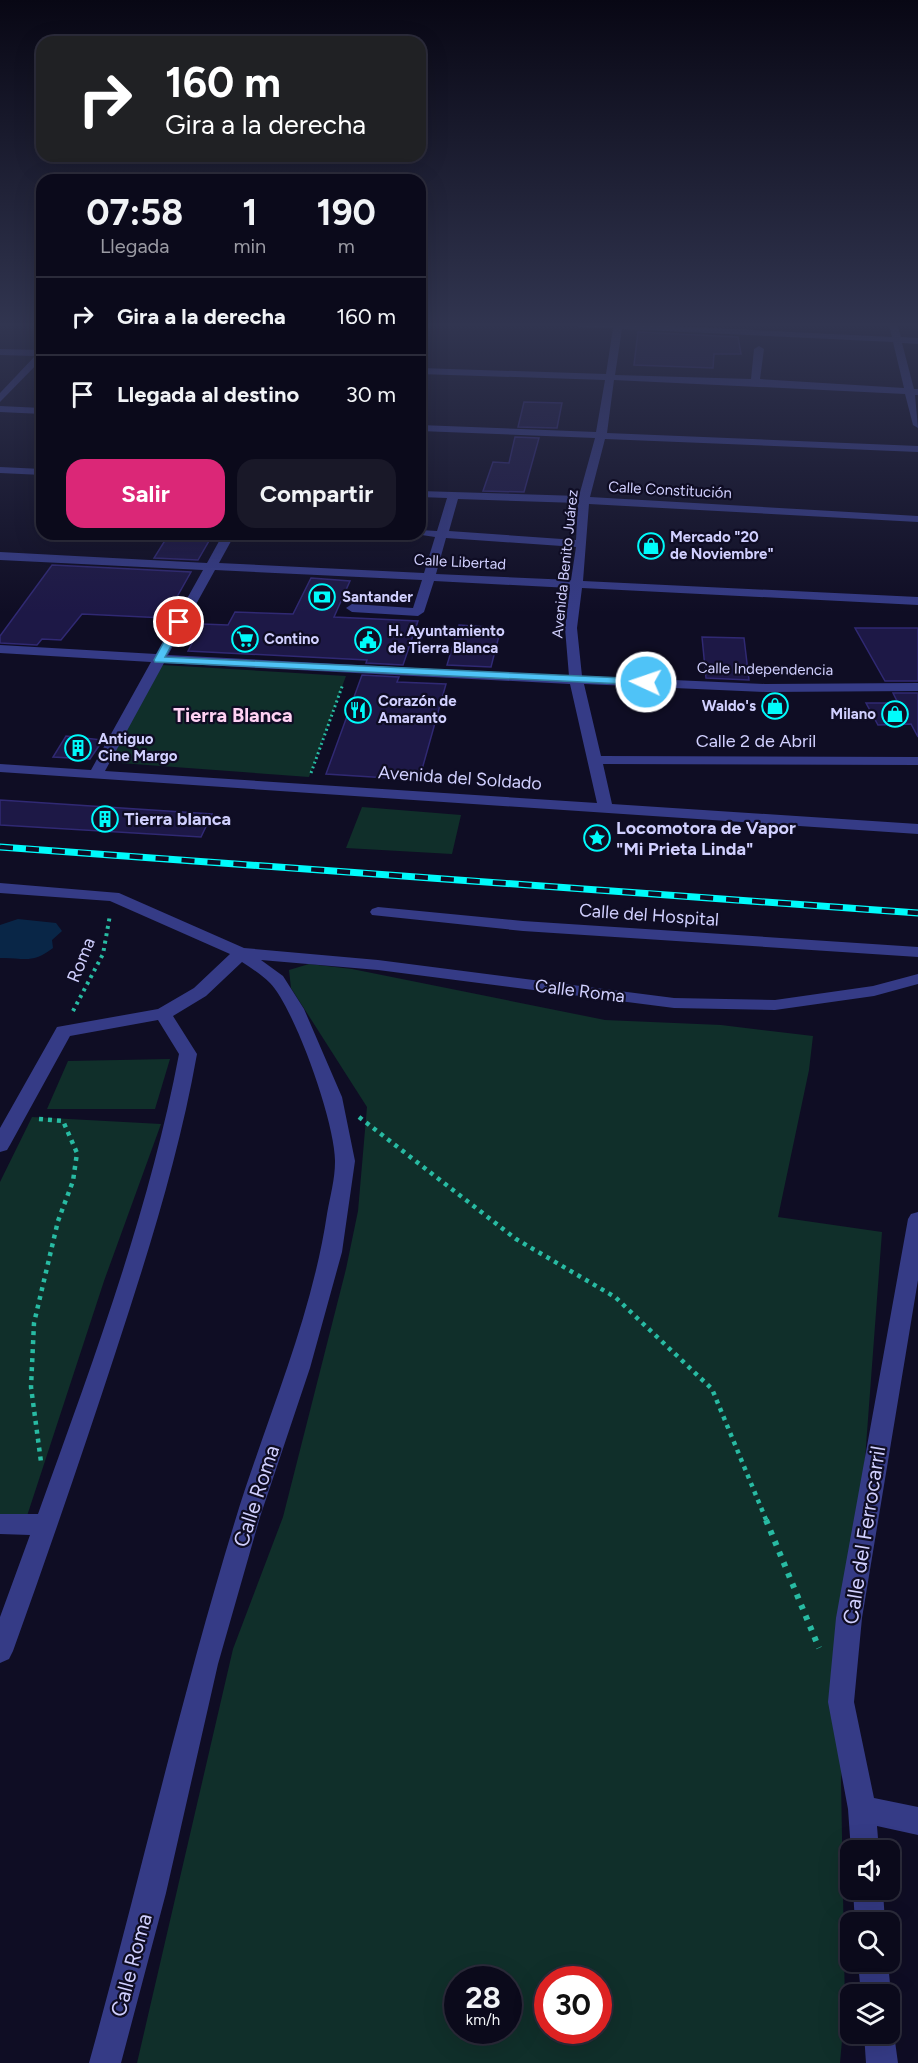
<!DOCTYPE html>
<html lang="es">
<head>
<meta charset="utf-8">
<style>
  :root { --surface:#0b0a1b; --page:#191828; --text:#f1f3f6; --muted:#9a9aa3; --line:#2b2b3a; --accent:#db2777 }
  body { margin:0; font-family:Figtree,sans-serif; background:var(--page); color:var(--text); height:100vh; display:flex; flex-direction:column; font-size:22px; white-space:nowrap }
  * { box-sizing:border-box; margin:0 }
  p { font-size:20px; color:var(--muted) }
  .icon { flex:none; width:33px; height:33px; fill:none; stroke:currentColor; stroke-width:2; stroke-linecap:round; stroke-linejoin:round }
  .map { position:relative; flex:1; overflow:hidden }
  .sheet { position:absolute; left:36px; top:174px; width:390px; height:366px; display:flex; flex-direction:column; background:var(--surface); border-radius:18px; box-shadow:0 6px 24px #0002,0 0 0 2px var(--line) }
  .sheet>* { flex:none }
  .guide { position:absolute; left:36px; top:36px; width:390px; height:126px; border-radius:18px; box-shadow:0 6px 24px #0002,0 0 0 2px var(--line); background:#202124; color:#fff; overflow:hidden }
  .tools { position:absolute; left:840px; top:1840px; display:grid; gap:12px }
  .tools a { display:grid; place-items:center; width:60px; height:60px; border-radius:12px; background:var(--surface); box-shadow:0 6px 24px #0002,0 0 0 2px var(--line); font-size:30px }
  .speed { position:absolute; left:444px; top:1966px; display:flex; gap:12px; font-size:30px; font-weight:700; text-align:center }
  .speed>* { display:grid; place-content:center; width:78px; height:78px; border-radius:50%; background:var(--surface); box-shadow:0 6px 24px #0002,0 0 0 2px var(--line); line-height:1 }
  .speed small { font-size:15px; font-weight:400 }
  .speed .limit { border:9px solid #d22; background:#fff; color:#111 }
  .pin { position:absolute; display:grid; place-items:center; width:51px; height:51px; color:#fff; margin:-26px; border:3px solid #fff; border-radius:50%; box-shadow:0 2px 6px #0007 }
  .me { position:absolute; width:66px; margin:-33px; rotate:273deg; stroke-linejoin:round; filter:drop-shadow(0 0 4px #0008) }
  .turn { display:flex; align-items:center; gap:21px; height:126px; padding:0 30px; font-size:27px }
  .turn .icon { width:78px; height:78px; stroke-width:2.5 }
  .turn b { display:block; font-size:42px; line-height:51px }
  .eta { display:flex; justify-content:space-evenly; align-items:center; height:102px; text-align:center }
  .eta b { font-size:36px; font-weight:700; line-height:42px }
  .primary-button { display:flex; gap:12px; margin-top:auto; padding:12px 30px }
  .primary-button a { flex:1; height:69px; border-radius:18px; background:var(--accent); color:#fff; font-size:24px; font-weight:700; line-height:69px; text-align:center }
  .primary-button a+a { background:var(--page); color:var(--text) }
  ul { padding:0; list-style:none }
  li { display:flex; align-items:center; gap:18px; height:78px; padding:0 30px; border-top:2px solid var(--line) }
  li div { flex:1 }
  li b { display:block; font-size:22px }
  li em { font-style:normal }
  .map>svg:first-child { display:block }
</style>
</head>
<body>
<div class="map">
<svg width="918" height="2063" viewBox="0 0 918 2063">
  <rect width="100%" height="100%" fill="#0f0d24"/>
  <path fill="#102f2a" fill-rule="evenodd" d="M162 665 346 676 309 777 106 762Z
    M362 807 461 815 452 854 346 848Z
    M309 964 352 969 605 1020 721 1025 813 1036 809 1070 778 1217 882 1232 841 1780 845 2007 840 2063H137L233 1649 283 1517 346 1269 358 1211 367 1107 291 988 289 970ZM458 1980H508V2031H458ZM548 1980H598V2031H548Z
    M170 1059 155 1109H47L68 1061Z
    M32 1117 161 1124 104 1281 27 1516 0 1515V1182Z"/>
  <path fill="#092647" d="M18 919 56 923 62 931 52 940 53 948C31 965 23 957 0 958V925Z"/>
  <path fill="#1d1846" stroke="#302973" stroke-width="1.5" d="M638 332 738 337 741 354H714L713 368 634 365Z
    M524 402 562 403 557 428 518 427Z
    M515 437 539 438 524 492 483 491 493 462 509 463Z
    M169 534H213L198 560 154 558Z
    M52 565 113 568 191 572 165 618 82 614 61 640 42 639 37 645 0 643V636Z
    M311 578 350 581 334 617 418 621 403 665 366 663 367 660 188 651 202 624 228 625 235 612 293 614Z
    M459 625 501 628 491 667 447 665Z
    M855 628H918V681H885Z
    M702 637 744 638 749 680 706 678Z
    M362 675 399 677 397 682 446 684 419 780 326 774Z
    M893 693H918V737L911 724 878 725 866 703H898Z
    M66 736 103 740 90 759 53 757Z
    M0 800 212 814 201 837 0 825Z"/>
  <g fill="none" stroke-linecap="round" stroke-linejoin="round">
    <path stroke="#28bba3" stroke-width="3" stroke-dasharray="2 3" stroke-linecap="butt" d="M311 773 343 684"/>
    <path stroke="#28bba3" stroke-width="4" stroke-dasharray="3 4.5" stroke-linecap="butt" d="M73 1011 103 954 110 915"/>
    <path stroke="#28bba3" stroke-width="4.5" stroke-dasharray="4 5" stroke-linecap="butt" d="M359 1117 516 1239 615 1297 712 1389 767 1522
      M39 1119 63 1121 77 1153 73 1181 58 1221 34 1323 31 1387 41 1462"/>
    <path stroke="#28bba3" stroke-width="6" stroke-dasharray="4.5 7" stroke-linecap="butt" d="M766 1520 819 1648"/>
    <path fill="#353b86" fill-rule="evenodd" d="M576 324H631L892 337 889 324H897L901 337 918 338V344L902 343 914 389H918V395H915L918 428 913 425 905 394 614 380 607 433 918 446V452L605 439 590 497 918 516V522L589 504 583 581 918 597V605L582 588 577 628 582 676 765 684 918 683V691L765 692 584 684 601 756 918 757V765L603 764 612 804 918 824V834L0 772V764L91 770 151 662 0 653V645L156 654 203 570 0 560V552L207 563 223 534H235L219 563 424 573 435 537 415 534H420V530L437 531 447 498 420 497V491L579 496 595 438 420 431V425L596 432 605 380 420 374V368L606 374 613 328 580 327ZM622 329 893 342 904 388 760 379 764 349 759 346 754 349 751 379 615 375ZM458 499 578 503 576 540 449 531ZM446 538 576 547 571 580 436 574ZM215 570 422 580 413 608 352 604 346 608 352 612 418 616 424 612 434 581 570 588 565 628 569 676 168 655ZM164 663 570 684 597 803 105 771Z
      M0 349 42 350V359L0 402V393L35 356 0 355Z
      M0 406 42 408V414L0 412Z
      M0 467 42 469V475L0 473Z
      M0 883 119 893 244 948 378 960 674 998 775 1000 873 986 918 974V984L874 996 775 1010 674 1008 378 970 261 960 283 976 304 1009 342 1097 355 1161 342 1252 310 1368 260 1517 218 1664 166 1893 121 2063H89C139 1883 180 1700 235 1521 266 1419 311 1321 327 1214 330 1197 335 1179 335 1162 336 1125 295 1009 270 983 262 975 251 968 242 962L206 996 173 1016 197 1054C179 1156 148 1253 116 1351 83 1452 49 1551 13 1651L9 1659 0 1663V1617L30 1535 0 1534V1514H38C92 1364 149 1212 179 1054L158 1020 70 1036 10 1145 7 1150 0 1152V1128L57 1027 158 1009 194 988 230 954 110 901 0 893Z
      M378 907 523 921 918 947V957L523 931 372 915 370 912 372 909Z
      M918 1212V1280L862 1618 854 1702 874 1798 918 1807V1835L877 1826 879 1851H851L848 1809 828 1702 836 1618 908 1219 911 1214Z
      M853 1890H883L885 1923H855Z
      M858 1962H888L891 1995 890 1999V1995H861Z
      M890 2023 894 2034 898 2063H866L864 2034H890Z"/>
    <g stroke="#00fbfb" stroke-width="7">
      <path id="rail" d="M0 847 918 913"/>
    </g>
    <use href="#rail" stroke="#0f0d24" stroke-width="4.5" stroke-dasharray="13" stroke-linecap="butt"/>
  </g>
  <linearGradient id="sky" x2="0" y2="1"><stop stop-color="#080714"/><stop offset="0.53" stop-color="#313550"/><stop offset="1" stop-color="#313550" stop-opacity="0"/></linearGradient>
  <rect width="918" height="613" fill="url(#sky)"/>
  <path fill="#4fc3f7" stroke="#337fa1" stroke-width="1.5" d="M176 620 184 622 165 657 646 679 652 682 646 685 155 662 154 660Z"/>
  <defs>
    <g id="shop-ring" transform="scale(1.35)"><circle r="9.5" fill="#0f0d24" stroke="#00fbfb" stroke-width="1.5"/><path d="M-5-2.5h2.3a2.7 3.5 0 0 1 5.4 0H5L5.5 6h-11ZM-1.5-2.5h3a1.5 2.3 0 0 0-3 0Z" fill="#00fbfb"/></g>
    <g id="bank-ring" transform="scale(1.35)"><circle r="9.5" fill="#0f0d24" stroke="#00fbfb" stroke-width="1.5"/><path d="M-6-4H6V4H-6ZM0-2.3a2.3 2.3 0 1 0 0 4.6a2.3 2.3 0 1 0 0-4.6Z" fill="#00fbfb"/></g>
    <g id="supermarket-ring" transform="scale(1.35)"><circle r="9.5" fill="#0f0d24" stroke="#00fbfb" stroke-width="1.5"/><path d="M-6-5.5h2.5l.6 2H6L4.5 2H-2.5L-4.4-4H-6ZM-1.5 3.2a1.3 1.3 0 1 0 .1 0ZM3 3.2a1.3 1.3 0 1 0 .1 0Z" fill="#00fbfb"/></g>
    <g id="civic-ring" transform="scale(1.35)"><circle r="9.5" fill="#0f0d24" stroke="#00fbfb" stroke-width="1.5"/><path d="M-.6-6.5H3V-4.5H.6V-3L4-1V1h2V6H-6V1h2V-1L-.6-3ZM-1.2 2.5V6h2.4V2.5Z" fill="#00fbfb"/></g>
    <g id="restaurant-ring" transform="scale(1.35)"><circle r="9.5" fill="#0f0d24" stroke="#00fbfb" stroke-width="1.5"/><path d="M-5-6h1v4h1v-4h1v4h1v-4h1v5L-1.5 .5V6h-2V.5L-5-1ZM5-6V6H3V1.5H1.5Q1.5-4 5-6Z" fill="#00fbfb"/></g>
    <g id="building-ring" transform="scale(1.35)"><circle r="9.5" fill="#0f0d24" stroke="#00fbfb" stroke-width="1.5"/><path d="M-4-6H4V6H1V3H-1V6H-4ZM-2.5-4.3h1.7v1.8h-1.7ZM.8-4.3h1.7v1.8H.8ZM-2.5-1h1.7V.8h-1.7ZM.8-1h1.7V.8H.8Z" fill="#00fbfb"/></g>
    <g id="sight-ring" transform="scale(1.35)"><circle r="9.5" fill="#0f0d24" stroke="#00fbfb" stroke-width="1.5"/><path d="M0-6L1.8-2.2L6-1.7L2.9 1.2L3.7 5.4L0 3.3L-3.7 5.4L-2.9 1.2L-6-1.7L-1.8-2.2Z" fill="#00fbfb"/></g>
  </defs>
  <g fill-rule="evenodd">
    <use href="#shop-ring" x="651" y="546"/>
    <use href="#bank-ring" x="322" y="597"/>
    <use href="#supermarket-ring" x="245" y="639"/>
    <use href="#civic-ring" x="368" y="640"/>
    <use href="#shop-ring" x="775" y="706"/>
    <use href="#restaurant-ring" x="358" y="710"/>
    <use href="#shop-ring" x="895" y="714"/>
    <use href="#building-ring" x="78" y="748"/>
    <use href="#building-ring" x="105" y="819"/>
    <use href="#sight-ring" x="597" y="838"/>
  </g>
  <g text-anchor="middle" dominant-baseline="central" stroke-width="4.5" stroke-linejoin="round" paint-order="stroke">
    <g font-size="15" fill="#d1d0ff" stroke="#0f0d24">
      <text transform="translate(670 490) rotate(3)">Calle Constitución</text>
      <text transform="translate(460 562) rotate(3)">Calle Libertad</text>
      <text transform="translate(565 564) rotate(-84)">Avenida Benito Juárez</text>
      <text transform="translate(765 669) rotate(1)">Calle Independencia</text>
    </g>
    <g font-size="15" font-weight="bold" fill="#d1d0ff" stroke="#0f0d24" text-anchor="start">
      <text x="670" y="537">Mercado "20<tspan x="670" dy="17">de Noviembre"</tspan></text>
      <text x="342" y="597">Santander</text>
      <text x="388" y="631">H. Ayuntamiento<tspan x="388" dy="17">de Tierra Blanca</tspan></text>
      <text x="264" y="639">Contino</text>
      <text x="378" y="701">Corazón de<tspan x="378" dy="17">Amaranto</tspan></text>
      <text x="756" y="706" text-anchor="end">Waldo's</text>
      <text x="876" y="714" text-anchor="end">Milano</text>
      <text x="98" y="739">Antiguo<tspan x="98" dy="17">Cine Margo</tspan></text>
    </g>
    <g font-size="18" fill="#d1d0ff" stroke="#0f0d24">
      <text x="756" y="741">Calle 2 de Abril</text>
      <text transform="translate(460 778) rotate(4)">Avenida del Soldado</text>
      <text transform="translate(649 915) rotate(4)">Calle del Hospital</text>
      <text transform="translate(81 960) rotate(-68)">Roma</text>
      <text transform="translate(580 991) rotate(7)">Calle Roma</text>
    </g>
    <g font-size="18" font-weight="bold" fill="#d1d0ff" stroke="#0f0d24" text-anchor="start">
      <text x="124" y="819">Tierra blanca</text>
      <text x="616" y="828">Locomotora de Vapor<tspan x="616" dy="21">"Mi Prieta Linda"</tspan></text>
    </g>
    <g font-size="20" font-weight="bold" fill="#ffd2f3" stroke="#0f0d24">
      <text x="233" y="715">Tierra Blanca</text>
    </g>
    <g font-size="21" fill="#d1d0ff" stroke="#0f0d24">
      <text transform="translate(256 1496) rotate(-72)">Calle Roma</text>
      <text transform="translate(864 1535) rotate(-81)">Calle del Ferrocarril</text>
      <text transform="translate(131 1965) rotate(-75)">Calle Roma</text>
    </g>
  </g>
</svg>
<div class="tools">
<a><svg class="icon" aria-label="sound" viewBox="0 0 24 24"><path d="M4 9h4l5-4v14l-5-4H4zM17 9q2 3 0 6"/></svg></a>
<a><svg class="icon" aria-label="search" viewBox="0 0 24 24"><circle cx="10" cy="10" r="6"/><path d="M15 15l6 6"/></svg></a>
<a><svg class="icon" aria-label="layers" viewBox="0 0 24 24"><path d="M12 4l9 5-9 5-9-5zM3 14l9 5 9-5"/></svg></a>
</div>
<div class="speed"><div>28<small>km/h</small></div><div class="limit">30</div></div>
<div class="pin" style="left:179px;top:622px;background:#d93025"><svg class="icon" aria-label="arrive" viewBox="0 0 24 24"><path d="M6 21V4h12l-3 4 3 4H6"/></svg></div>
<svg class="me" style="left:646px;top:682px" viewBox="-20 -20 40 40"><circle r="17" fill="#4fc3f7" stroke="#fff" stroke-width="3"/><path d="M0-11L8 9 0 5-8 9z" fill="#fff"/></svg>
<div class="guide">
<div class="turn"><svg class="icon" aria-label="right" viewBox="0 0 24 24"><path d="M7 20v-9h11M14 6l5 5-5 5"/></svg><div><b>160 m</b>Gira a la derecha</div></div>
</div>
<section class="sheet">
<div class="eta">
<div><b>07:58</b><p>Llegada</p></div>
<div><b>1</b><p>min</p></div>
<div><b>190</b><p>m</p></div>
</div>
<ul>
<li><svg class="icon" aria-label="right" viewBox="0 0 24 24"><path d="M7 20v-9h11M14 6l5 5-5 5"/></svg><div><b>Gira a la derecha</b></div><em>160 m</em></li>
<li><svg class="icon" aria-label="arrive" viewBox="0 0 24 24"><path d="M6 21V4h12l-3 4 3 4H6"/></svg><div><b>Llegada al destino</b></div><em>30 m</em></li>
</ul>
<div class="primary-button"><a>Salir</a><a>Compartir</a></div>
</section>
</div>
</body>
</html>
